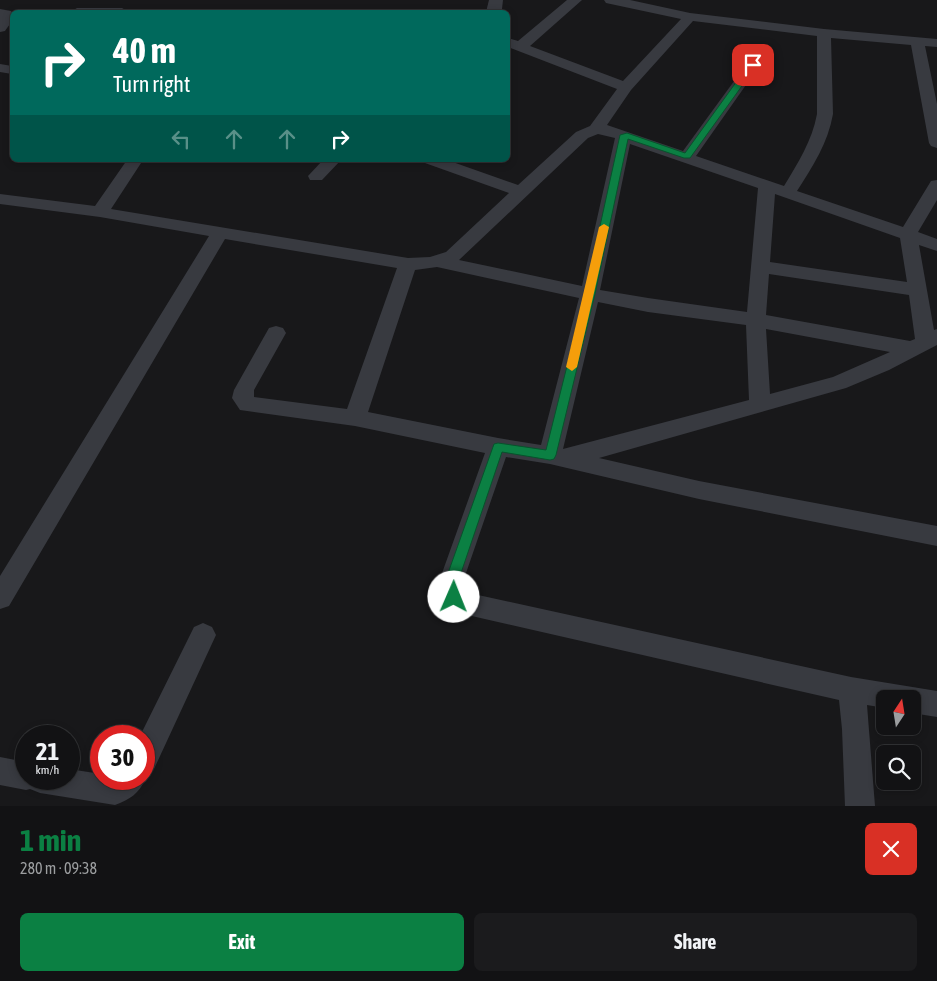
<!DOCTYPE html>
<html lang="en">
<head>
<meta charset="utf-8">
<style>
  :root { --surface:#121214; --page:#1b1b1d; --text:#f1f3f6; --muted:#9c9ea0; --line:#313234; --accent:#0b8043 }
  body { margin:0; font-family:"Asap Condensed",sans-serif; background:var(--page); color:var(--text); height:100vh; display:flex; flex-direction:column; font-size:19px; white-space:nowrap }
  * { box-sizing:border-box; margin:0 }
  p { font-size:16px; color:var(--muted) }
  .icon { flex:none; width:28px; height:28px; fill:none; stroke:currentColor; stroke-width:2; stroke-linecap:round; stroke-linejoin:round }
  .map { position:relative; height:806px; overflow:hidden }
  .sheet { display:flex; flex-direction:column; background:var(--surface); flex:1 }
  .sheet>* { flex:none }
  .guide { position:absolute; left:10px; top:10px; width:500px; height:152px; border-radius:8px; box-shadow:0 2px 8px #0003,0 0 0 1px var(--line); background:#00695c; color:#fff; overflow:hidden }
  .needle { width:32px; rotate:12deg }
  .buttons { position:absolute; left:876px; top:690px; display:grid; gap:10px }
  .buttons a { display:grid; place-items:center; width:45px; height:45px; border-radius:8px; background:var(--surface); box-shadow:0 2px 8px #0003,0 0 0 1px var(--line); font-size:25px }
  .speed { position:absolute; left:15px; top:725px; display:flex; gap:10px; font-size:25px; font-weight:700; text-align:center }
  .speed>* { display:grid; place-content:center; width:65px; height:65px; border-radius:50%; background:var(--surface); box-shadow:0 2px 8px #0003,0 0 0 1px var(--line); line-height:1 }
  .speed small { font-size:12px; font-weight:400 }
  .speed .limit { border:8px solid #d22; background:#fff; color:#111 }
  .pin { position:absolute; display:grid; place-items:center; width:42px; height:42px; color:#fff; margin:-21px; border-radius:10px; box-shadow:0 2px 8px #0006 }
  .me { position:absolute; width:55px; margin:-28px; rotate:1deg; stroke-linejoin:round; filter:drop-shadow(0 0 4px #0008) }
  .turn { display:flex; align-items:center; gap:18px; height:105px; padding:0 20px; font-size:22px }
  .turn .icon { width:65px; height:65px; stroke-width:2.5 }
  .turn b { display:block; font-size:35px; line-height:42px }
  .lanes { display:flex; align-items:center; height:48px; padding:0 20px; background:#0003; justify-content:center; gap:25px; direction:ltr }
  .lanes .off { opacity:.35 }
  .round { display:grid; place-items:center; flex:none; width:52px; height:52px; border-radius:8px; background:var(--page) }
  .head { display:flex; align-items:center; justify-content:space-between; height:85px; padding:0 20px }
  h1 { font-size:30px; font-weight:700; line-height:38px; color:var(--accent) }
  .button { display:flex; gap:10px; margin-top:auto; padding:10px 20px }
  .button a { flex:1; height:58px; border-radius:8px; background:var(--accent); color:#fff; font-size:20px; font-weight:700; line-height:58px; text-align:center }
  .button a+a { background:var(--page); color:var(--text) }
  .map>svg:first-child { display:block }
</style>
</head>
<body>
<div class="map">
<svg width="937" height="806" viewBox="0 0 937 806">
  <rect width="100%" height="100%" fill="#18181a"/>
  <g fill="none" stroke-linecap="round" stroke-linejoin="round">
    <path fill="#383a40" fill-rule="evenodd" d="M489 0H503L502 9 499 12H486Z
      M567 0H582L530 46 623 81 681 19 606 3 604 0H630L690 13 824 29 937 39V47L925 46 937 104V148L931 146 929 143 911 45 831 38 833 114C828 143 813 166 797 191L903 227 931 181 937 180V200L918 232 937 239V251L919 245 934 330 937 329V345L889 370 846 388 599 458 699 481 937 526V546L699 499 550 464 506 457 465 576 467 591 469 593 851 677 937 691V717L912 713V699H885V708L867 705 875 806H845L842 729 839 700 463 614C441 606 442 597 441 576L485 453 355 426 240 410 232 398 234 390 269 328 276 326 283 328 286 333 254 390V397L347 409 397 268 225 239 9 606 0 609V576L209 236 100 217 0 204V194L95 206 127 160H143L111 209 408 258 430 257 446 252 509 193 425 163 423 160H447L518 185 576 132 590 126 617 89 508 47V38L518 41ZM693 21 817 36V114C812 141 798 163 784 186L696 156 760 65 758 62H748L683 151 607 125 631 90ZM598 134 615 138 582 286 459 260 588 138ZM630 144 758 188 747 312 648 298 600 290ZM775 194 900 238 907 282 770 262ZM437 267 579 298 541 445 498 438 368 412 415 270ZM769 274 909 295 915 339 910 341 766 315ZM598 302 648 312 746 325 749 400 563 449ZM766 329 890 352 833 377 770 394Z
      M77 8H122L129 12H70Z
      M0 9 11 11C16 19 9 25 5 31L0 32Z
      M0 64 12 66V74L0 72Z
      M323 160H341L322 180H310L308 176Z
      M203 623 212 627 216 635 154 769 144 773V736H140L194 627Z
      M0 757 26 762V779H69V769L101 774V779H144V775L145 779C140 793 129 800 115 805L40 793 30 789 26 790 0 785Z"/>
  </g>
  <path fill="#0b8043" stroke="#07532c" d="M750 63 757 65 690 158H684L628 139 595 294 556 455 554 459 550 460 502 452 460 576 461 597 459 601 454 603 450 601 447 576 494 444 498 443 546 450 585 294 620 135 627 133 685 153Z"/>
  <path fill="#f59e0b" d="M604 224 609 227 577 367 572 371 566 367 599 227Z"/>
</svg>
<div class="buttons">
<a><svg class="needle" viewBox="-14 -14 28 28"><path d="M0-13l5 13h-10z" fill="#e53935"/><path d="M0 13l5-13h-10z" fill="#9c9ea0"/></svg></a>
<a><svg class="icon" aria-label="search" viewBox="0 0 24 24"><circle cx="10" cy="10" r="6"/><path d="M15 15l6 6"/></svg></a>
</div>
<div class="speed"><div>21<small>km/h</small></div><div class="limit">30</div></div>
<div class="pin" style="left:753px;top:65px;background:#d93025"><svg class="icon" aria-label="arrive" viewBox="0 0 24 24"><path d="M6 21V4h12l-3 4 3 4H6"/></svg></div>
<svg class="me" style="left:454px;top:597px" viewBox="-20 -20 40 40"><circle r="19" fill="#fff"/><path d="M0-13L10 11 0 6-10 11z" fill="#0b8043"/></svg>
<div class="guide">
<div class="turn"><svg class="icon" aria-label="right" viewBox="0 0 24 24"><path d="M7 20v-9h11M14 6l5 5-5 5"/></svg><div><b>40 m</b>Turn right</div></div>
<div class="lanes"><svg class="icon off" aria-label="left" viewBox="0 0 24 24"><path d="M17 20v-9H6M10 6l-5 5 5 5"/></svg><svg class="icon off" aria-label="ahead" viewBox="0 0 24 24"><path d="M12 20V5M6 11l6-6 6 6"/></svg><svg class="icon off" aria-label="ahead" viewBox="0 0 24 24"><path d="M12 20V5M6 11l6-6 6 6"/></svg><svg class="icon" aria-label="right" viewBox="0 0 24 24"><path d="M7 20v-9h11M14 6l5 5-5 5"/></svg></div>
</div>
</div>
<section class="sheet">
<div class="head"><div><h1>1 min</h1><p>280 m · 09:38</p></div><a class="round" style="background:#d93025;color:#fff"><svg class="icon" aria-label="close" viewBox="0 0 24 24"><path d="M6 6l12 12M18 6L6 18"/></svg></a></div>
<div class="button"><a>Exit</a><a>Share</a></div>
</section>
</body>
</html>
